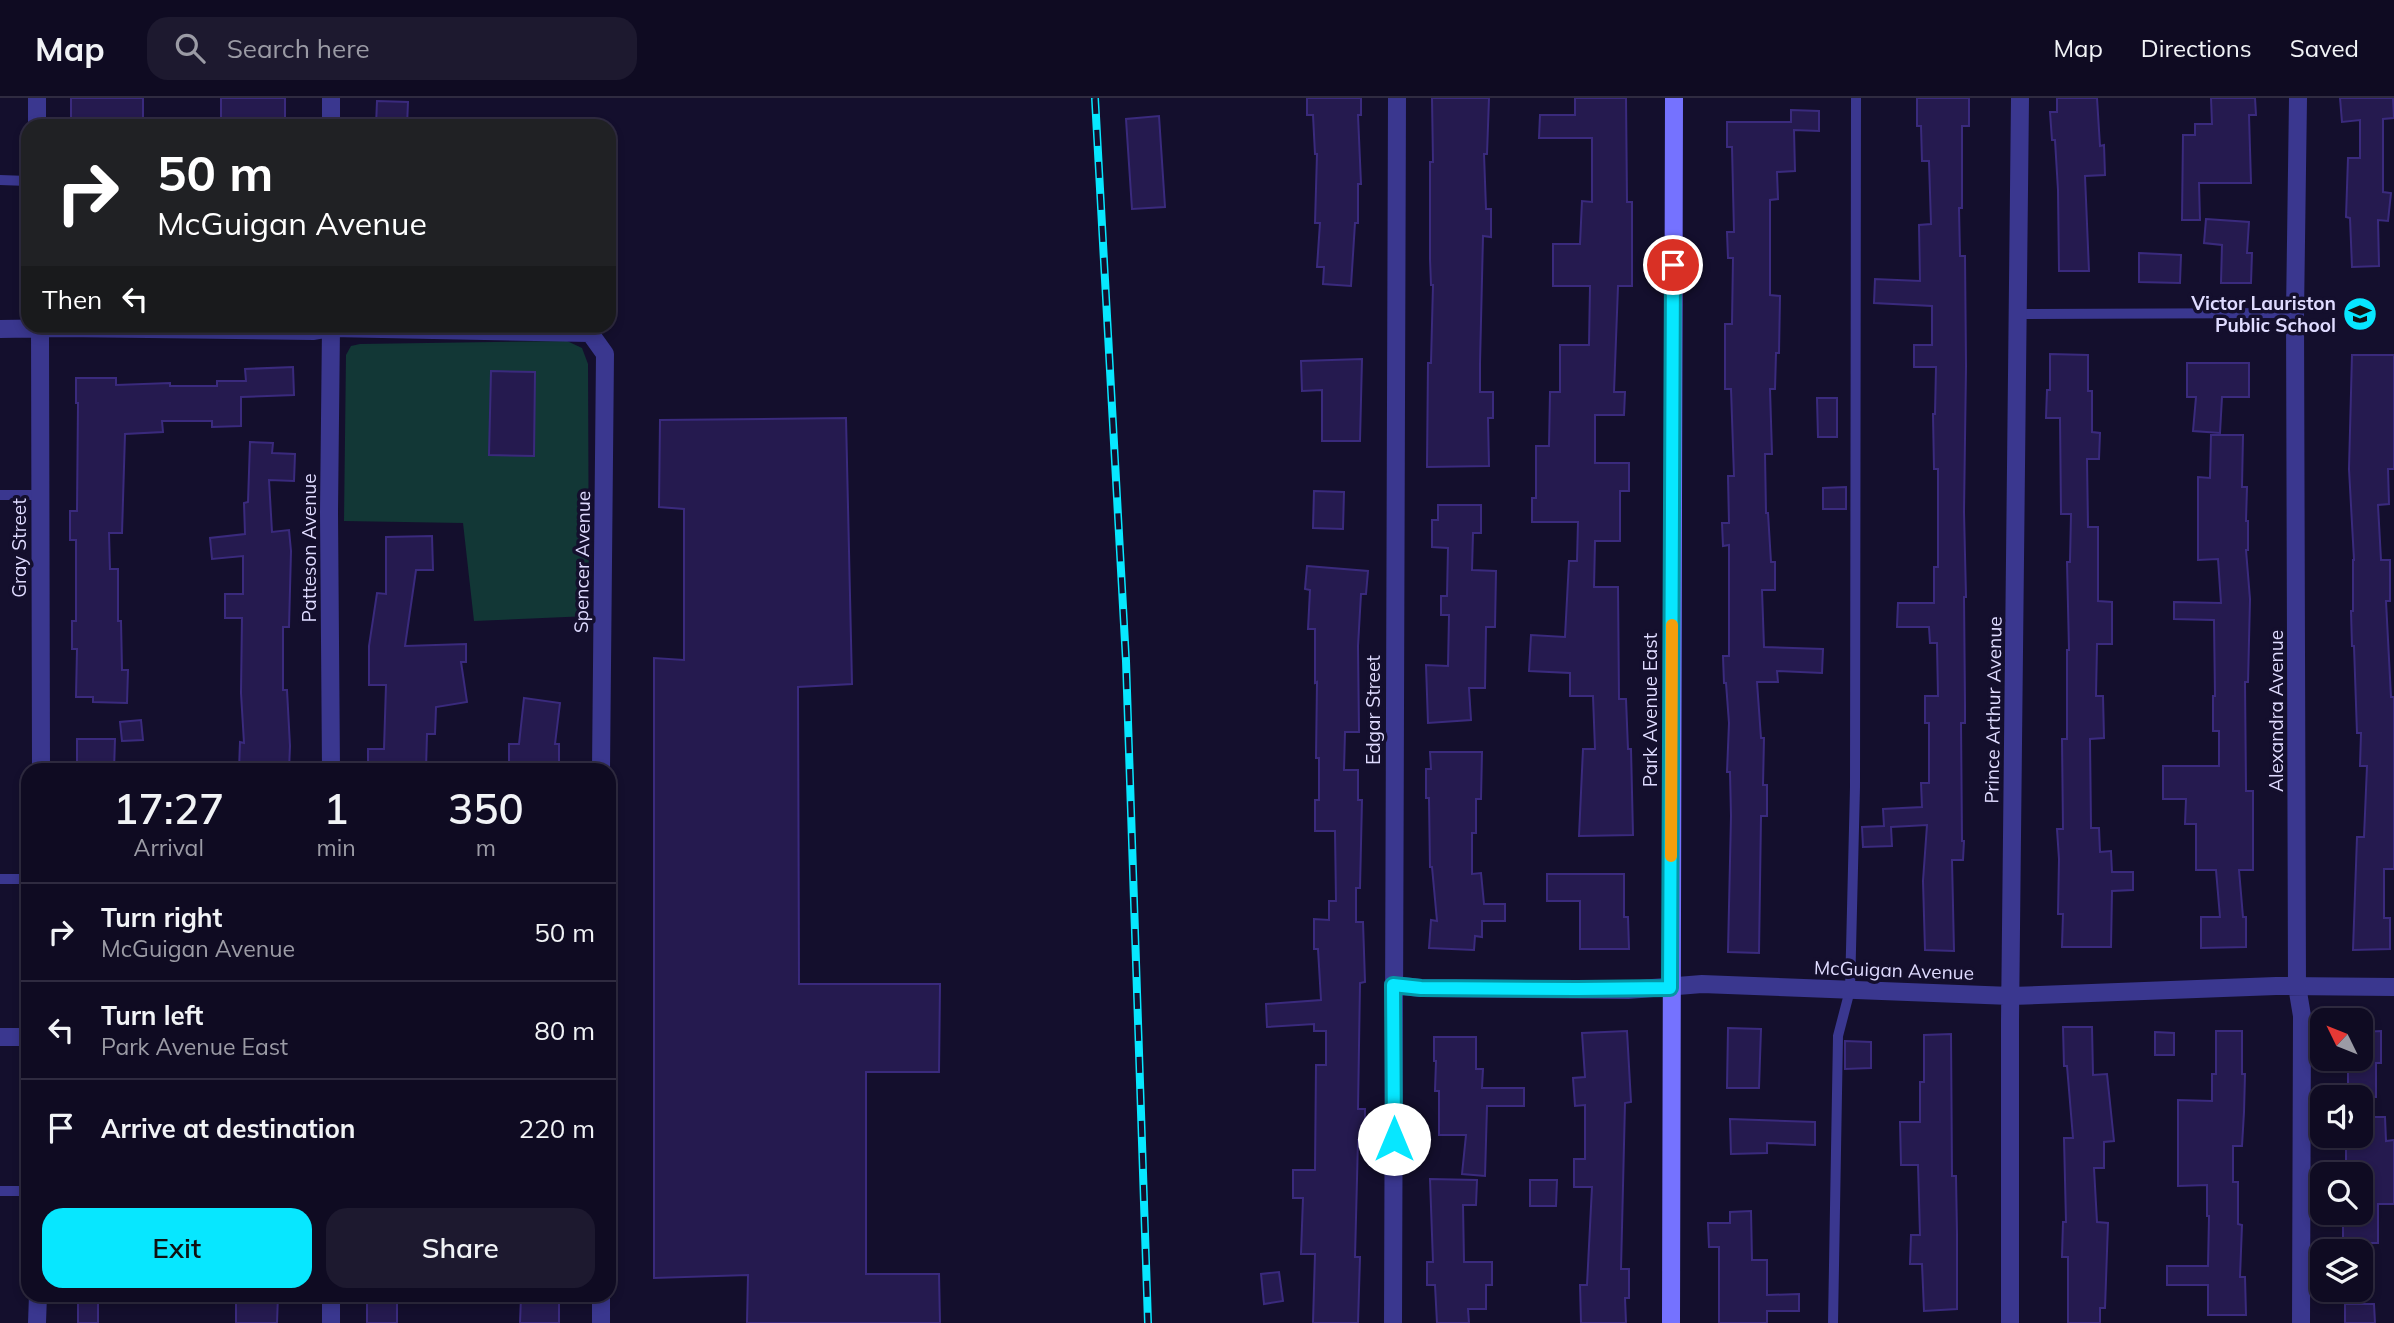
<!DOCTYPE html>
<html lang="en">
<head>
<meta charset="utf-8">
<style>
  :root { --surface:#0f0b22; --page:#1d192f; --text:#f1f3f6; --muted:#9b9ba5; --line:#2f2b40; --accent:#07e7ff }
  body { margin:0; font-family:Mulish,sans-serif; background:var(--page); color:var(--text); height:100vh; display:flex; flex-direction:column; font-size:26px; white-space:nowrap }
  * { box-sizing:border-box; margin:0 }
  p { font-size:23px; color:var(--muted) }
  .icon { flex:none; width:38px; height:38px; fill:none; stroke:currentColor; stroke-width:2; stroke-linecap:round; stroke-linejoin:round }
  .map { position:relative; flex:1; overflow:hidden }
  .details { position:absolute; left:21px; top:665px; width:595px; height:539px; display:flex; flex-direction:column; background:var(--surface); border-radius:21px; box-shadow:0 4px 10px #0003,0 0 0 2px var(--line) }
  .details>* { flex:none }
  .hud { position:absolute; left:21px; top:21px; width:595px; height:214px; border-radius:21px; box-shadow:0 4px 10px #0003,0 0 0 2px var(--line); background:#202124; color:#fff; overflow:hidden }
  .needle { width:46px; rotate:313deg }
  .tools { position:absolute; left:2310px; top:910px; display:grid; gap:14px }
  .tools a { display:grid; place-items:center; width:63px; height:63px; border-radius:14px; background:var(--surface); box-shadow:0 4px 10px #0003,0 0 0 2px var(--line); font-size:35px }
  .pin { position:absolute; display:grid; place-items:center; width:60px; height:60px; color:#fff; margin:-30px; border:4px solid #fff; border-radius:50%; box-shadow:0 2px 7px #0007 }
  .me { position:absolute; width:77px; margin:-38px; rotate:0deg; stroke-linejoin:round; filter:drop-shadow(0 0 5px #0008) }
  .turn { display:flex; align-items:center; gap:24px; height:147px; padding:0 21px; font-size:32px }
  .turn .icon { width:91px; height:91px; stroke-width:2.5 }
  .turn b { display:block; font-size:49px; line-height:60px }
  .then { display:flex; align-items:center; height:66px; padding:0 21px; background:#0003; gap:14px; font-size:26px }
  .eta { display:flex; justify-content:space-evenly; align-items:center; height:119px; text-align:center }
  .eta b { font-size:42px; font-weight:600; line-height:49px }
  .primary-button { display:flex; gap:14px; margin-top:auto; padding:14px 21px }
  .primary-button a { flex:1; height:80px; border-radius:21px; background:var(--accent); color:#111; font-size:28px; font-weight:600; line-height:80px; text-align:center }
  .primary-button a+a { background:var(--page); color:var(--text) }
  ul { padding:0; list-style:none }
  li { display:flex; align-items:center; gap:21px; height:98px; padding:0 21px; border-top:2px solid var(--line) }
  li div { flex:1 }
  li b { display:block; font-size:26px }
  li em { font-style:normal }
  header { display:flex; align-items:center; gap:42px; box-sizing:border-box; height:98px; padding:0 35px; background:var(--surface); border-bottom:2px solid var(--line) }
  header strong { font-size:33px }
  nav { display:flex; gap:38px; margin-inline-start:auto; font-size:24px }
  .search { width:490px; height:63px; background:var(--page); display:flex; align-items:center; gap:18px; box-sizing:border-box; padding:0 24px; border-radius:21px; color:var(--muted); font-size:26px }
  .map>svg:first-child { display:block }
</style>
</head>
<body>
<header>
<strong>Map</strong>
<div class="search"><svg class="icon" aria-label="search" viewBox="0 0 24 24"><circle cx="10" cy="10" r="6"/><path d="M15 15l6 6"/></svg>Search here</div>
<nav><a>Map</a><a>Directions</a><a>Saved</a></nav>
</header>
<div class="map">
<svg width="2394" height="1225" viewBox="0 0 2394 1225">
  <rect width="100%" height="100%" fill="#140f2d"/>
  <path fill="#123736" d="M567 243 582 250 588 266 589 518 474 523 463 425 344 423 346 257 351 248 360 246Z"/>
  <path fill="#251a4f" stroke="#3a2a7d" stroke-width="2" d="M71 0H143V22L71 21Z
    M221 0H285V28H221Z
    M1307 0H1361V17H1358L1361 86H1358V125H1355L1351 188 1323 186 1324 169H1317L1320 125H1315L1317 56H1315L1313 17H1307Z
    M1432 0H1489L1487 56H1484L1486 111H1491V139L1483 138 1480 266V294H1493V320H1488L1489 368 1427 369 1428 265H1431L1433 187H1431L1430 161V64H1433Z
    M1575 0H1626L1627 104H1632V188H1618L1614 294H1625L1624 317H1595V365H1629V393H1620V443H1595L1594 489H1618L1619 601H1626L1628 651H1631L1633 737 1579 738 1583 651H1595L1593 598H1570V575L1529 573 1531 537 1565 539 1569 463H1577L1578 424H1532V400H1536V348H1549L1550 294H1560V247H1589L1590 188H1553V146H1580L1582 103 1592 104V40H1539L1540 17H1575Z
    M1917 0H1969V28H1962V110H1959L1960 158H1965L1966 268 1964 414 1966 499H1964L1965 607V625H1961L1962 743H1964L1963 762H1952L1954 853 1925 852 1923 783 1927 727 1891 729 1892 748 1863 749 1862 729 1884 728 1883 711 1922 709 1921 685H1929V625H1925V598H1938L1937 545H1930L1929 529H1897L1898 505H1934V469H1938V371H1934L1933 316H1935L1936 269H1914V247H1932V208L1874 205 1875 181 1920 183 1919 127 1931 126 1929 63H1922L1921 28H1917Z
    M2057 0H2097L2100 48 2104 47 2105 77 2085 78 2089 173H2059L2058 92 2055 42H2052L2050 14H2057Z
    M2211 0H2255L2256 17H2249L2251 85H2199L2200 122H2182L2183 37H2195V26H2212Z
    M2340 0H2393L2394 20 2383 21V94L2391 95 2388 123 2378 122 2379 168 2352 169 2350 120 2346 119 2348 60H2360V22L2342 24Z
    M377 3 408 4 407 28H376Z
    M1791 12 1819 13V33L1794 32 1795 73 1777 74 1778 101 1770 102V197L1780 198 1779 255H1776L1775 291H1770L1772 356H1765L1766 415H1768L1771 464H1775V492H1762L1764 549 1823 551 1822 575 1777 573 1778 584H1757L1761 640H1764L1763 687H1767V718H1761L1759 855 1728 854 1731 718 1730 674H1727L1729 625 1726 585H1724L1723 558H1729V447L1723 448 1722 425H1729L1728 378H1734L1731 291H1725V226H1732L1733 160H1728L1727 134H1734L1732 49H1727V24H1791Z
    M1159 18 1165 109 1132 111 1126 21Z
    M2206 121 2249 124 2247 155H2252L2251 185H2221L2222 147 2204 145Z
    M2139 155 2181 157 2180 185 2139 184Z
    M2050 256 2088 257V293H2092V334L2100 335 2099 361H2087L2088 429H2098V503L2112 504V546H2097L2096 598H2103L2104 640 2090 641 2091 730H2099L2100 754 2111 753 2112 774H2133V792L2112 793 2111 849H2062L2063 816H2058L2059 761 2057 731H2063L2062 641H2067V552H2069L2067 464H2070L2071 416H2061L2060 320H2046L2047 292H2050Z
    M2352 257H2394V371H2388L2389 406 2378 407 2381 462H2390V503H2386L2391 599H2394V771H2384V820H2390V851L2353 852 2357 739H2364L2367 668H2360L2361 635H2357L2354 548H2352L2351 513H2353V462H2354L2349 371Z
    M1362 261 1360 343H1322V292L1302 293 1301 263Z
    M2187 265H2249V299H2222L2220 335 2193 333 2196 299H2187Z
    M293 269 294 297 241 299V328L212 329V323H162L163 334 125 336 122 435H109L110 471H118V523H121L122 572H128L127 605 93 604V599H76L77 551H72V523H76V442H70V413H77L78 305H76V280H116V287L170 285V288H217V283H246L245 271Z
    M491 273 535 274 534 358 489 357Z
    M1817 300H1837V339H1818Z
    M846 320 852 586 798 589 799 886H940L939 974H866V1176H939L940 1225H747L748 1177 654 1180V560L684 562V411L659 409 660 322Z
    M2211 337H2243L2242 389H2247L2246 423H2248V452H2246L2250 501 2248 584H2245L2246 693H2253V772H2239L2243 819H2246V849L2201 850V819H2220L2216 772H2196V726H2185L2186 701H2163V668H2219V633H2213V598H2215L2214 522 2174 521V504L2221 505 2218 461 2198 462V379L2210 380Z
    M250 344 273 345 272 355 295 356 294 383 269 382 272 434 289 432 291 453 289 529H283V592H287L290 648 289 672H239L240 644 244 645 241 595 242 520H225V496H243V458L212 461 210 440 245 436 244 405 248 404Z
    M1846 389V411H1823V390Z
    M1314 393 1344 394 1343 431 1313 430Z
    M1438 407H1481V435H1473L1472 472 1496 473 1495 529H1486L1485 590H1469L1471 622 1428 625 1426 567 1448 568 1449 517H1441V498H1447L1448 450 1432 449V422H1438Z
    M432 438 433 472H416L405 548 466 546V564H461L467 604 436 609 435 636H427L426 672H368V651H384L386 587H369V548L377 495 386 496V439Z
    M1307 468 1368 473 1366 496H1361L1358 548 1359 634H1345L1344 672H1358V702H1362L1360 790H1356V824H1363L1365 884 1360 885 1358 1011H1365V1042H1358L1355 1159H1360L1358 1225H1313L1315 1156H1301L1303 1100H1293V1072H1315L1316 967H1326V933H1314V926L1267 929 1266 906 1321 902 1318 851H1314V821L1329 822V803H1336L1335 733H1315V702H1319V660H1316L1317 584 1315 585V531H1308L1310 492 1305 491Z
    M524 600 560 605 555 646H559V672H520V666H509V646H519Z
    M141 622 143 642 122 643 120 624Z
    M77 641H115L114 672H77Z
    M1430 654H1482L1481 701H1476V735H1472V776L1481 775 1484 806H1505V823H1482V839L1475 838 1474 852 1429 850 1431 822 1437 823 1432 769H1430L1429 700H1426V671H1431Z
    M1547 776H1624V819H1628L1629 851H1580V803H1547Z
    M2063 929H2092L2093 977 2107 976 2114 1043 2104 1044V1070H2094L2097 1124 2108 1125 2105 1210H2100V1225H2068V1159H2062L2063 1124H2066L2064 1040H2073L2067 968H2064Z
    M1728 930 1761 931 1759 990H1727Z
    M1627 933 1631 1004 1625 1005 1621 1171H1629V1200H1625L1626 1225H1581L1580 1187H1587L1592 1089H1574V1061H1585V1007L1575 1008 1573 980 1585 979 1582 935Z
    M2216 933H2242V976H2245L2244 1014 2242 1048H2233V1084H2238V1126L2242 1127 2240 1179H2245L2246 1217H2208V1187H2167V1168H2208L2209 1118H2207V1087L2178 1088V1002L2212 1003V976H2216Z
    M2381 933V965H2376V999H2348V961H2361V934Z
    M2155 934 2174 935V957H2155Z
    M1951 936 1952 1078H1956L1957 1136V1211L1924 1213 1922 1166H1910L1911 1137H1920L1918 1067H1901L1900 1024H1920V984H1924V937Z
    M1434 939H1476V971H1483L1482 990H1524V1008H1487L1485 1078 1462 1076 1466 1037H1439V993H1435L1436 963H1434Z
    M1845 943 1871 944V970L1845 971Z
    M2361 1019H2385L2386 1043 2394 1042V1106H2378V1145H2343V1115H2361V1076H2346V1038H2361Z
    M1730 1021 1815 1024V1047L1767 1045V1055L1731 1056Z
    M1430 1081 1477 1082 1476 1107H1463L1464 1164H1492V1187H1486V1211H1468L1469 1225H1437L1435 1187H1427V1164H1433Z
    M1530 1082H1557L1556 1108H1530Z
    M1751 1113 1752 1162H1767V1197L1799 1196V1213H1767V1225H1719V1149H1709L1708 1125H1730V1114Z
    M1279 1174 1283 1203 1264 1206 1261 1176Z
    M78 1197H98V1225H78Z
    M236 1197H278L277 1225H236Z
    M521 1199H559V1225H520Z
    M367 1202H397V1225H367Z
    M2345 1206H2374L2375 1225H2345Z"/>
  <g fill="none" stroke-linecap="round" stroke-linejoin="round">
    <path stroke="#3a378f" stroke-width="10" d="M0 82 28 83
      M2018 216 2295 215
      M0 397H39
      M0 781H28
      M0 1093H28
      M1833 1225 1838 938 1850 892 1855 689 1856 0"/>
    <path stroke="#3a378f" stroke-width="18" d="M331 0V28
      M2298 0 2295 215 2297 888 2302 918 2301 1225
      M37 28V0
      M40 228 41 672
      M0 231 62 230 314 233 331 230 590 235 605 256 601 672
      M331 672 329 414 331 228
      M1393 887 1421 890 1628 892 1702 886 2011 898 2276 888 2394 889
      M0 939H28
      M601 1197V1225
      M37 1225 38 1197
      M331 1225V1197
      M1393 1225 1397 0
      M2010 1225V923L2020 0"/>
    <path stroke="#7572ff" stroke-width="18" d="M1671 1225 1674 0"/>
    <g stroke="#07e7ff" stroke-width="8">
      <path id="rail" d="M1095 0 1126 563 1148 1225"/>
    </g>
    <use href="#rail" stroke="#140f2d" stroke-width="5" stroke-dasharray="16" stroke-linecap="butt"/>
  </g>
  <g fill="none" stroke-linecap="round" stroke-linejoin="round">
    <g stroke="#0596a6" stroke-width="18">
      <path id="route" d="M1394 1041 1393 887 1421 890 1577 891 1670 890 1673 167"/>
    </g>
    <use href="#route" stroke="#07e7ff" stroke-width="12"/>
    <path stroke="#f59e0b" stroke-width="12" d="M1671 758 1672 527"/>
  </g>
  <defs>
    <g id="school-disc" transform="scale(1.75)"><circle r="9.5" fill="#07e7ff" stroke="#140f2d"/><path d="M0-5L7-2L0 1L-7-2ZM-4 1L0 2.5L4 1V4Q0 6-4 4Z" fill="#111"/></g>
  </defs>
  <g fill-rule="evenodd">
    <use href="#school-disc" x="2360" y="216"/>
  </g>
  <g text-anchor="middle" dominant-baseline="central" stroke-width="7" stroke-linejoin="round" paint-order="stroke">
    <g font-size="19" font-weight="bold" fill="#dfdbff" stroke="#140f2d" text-anchor="end">
      <text x="2336" y="205">Victor Lauriston<tspan x="2336" dy="22">Public School</tspan></text>
    </g>
    <g font-size="19" fill="#dfdbff" stroke="#140f2d">
      <text transform="translate(19 450) rotate(-90)">Gray Street</text>
      <text transform="translate(309 450) rotate(-90)">Patteson Avenue</text>
      <text transform="translate(582 464) rotate(-89)">Spencer Avenue</text>
      <text transform="translate(1373 612) rotate(-90)">Edgar Street</text>
      <text transform="translate(1650 612) rotate(-90)">Park Avenue East</text>
      <text transform="translate(1993 612) rotate(-89)">Prince Arthur Avenue</text>
      <text transform="translate(2276 613) rotate(-90)">Alexandra Avenue</text>
      <text transform="translate(1894 872) rotate(2)">McGuigan Avenue</text>
    </g>
  </g>
</svg>
<div class="tools">
<a><svg class="needle" viewBox="-14 -14 28 28"><path d="M0-13l5 13h-10z" fill="#e53935"/><path d="M0 13l5-13h-10z" fill="#9b9ba5"/></svg></a>
<a><svg class="icon" aria-label="sound" viewBox="0 0 24 24"><path d="M4 9h4l5-4v14l-5-4H4zM17 9q2 3 0 6"/></svg></a>
<a><svg class="icon" aria-label="search" viewBox="0 0 24 24"><circle cx="10" cy="10" r="6"/><path d="M15 15l6 6"/></svg></a>
<a><svg class="icon" aria-label="layers" viewBox="0 0 24 24"><path d="M12 4l9 5-9 5-9-5zM3 14l9 5 9-5"/></svg></a>
</div>
<div class="pin" style="left:1673px;top:167px;background:#d93025"><svg class="icon" aria-label="arrive" viewBox="0 0 24 24"><path d="M6 21V4h12l-3 4 3 4H6"/></svg></div>
<svg class="me" style="left:1394px;top:1041px" viewBox="-20 -20 40 40"><circle r="19" fill="#fff"/><path d="M0-13L10 11 0 6-10 11z" fill="#07e7ff"/></svg>
<div class="hud">
<div class="turn"><svg class="icon" aria-label="right" viewBox="0 0 24 24"><path d="M7 20v-9h11M14 6l5 5-5 5"/></svg><div><b>50 m</b>McGuigan Avenue</div></div>
<div class="then">Then<svg class="icon" aria-label="left" viewBox="0 0 24 24"><path d="M17 20v-9H6M10 6l-5 5 5 5"/></svg></div>
</div>
<section class="details">
<div class="eta">
<div><b>17:27</b><p>Arrival</p></div>
<div><b>1</b><p>min</p></div>
<div><b>350</b><p>m</p></div>
</div>
<ul>
<li><svg class="icon" aria-label="right" viewBox="0 0 24 24"><path d="M7 20v-9h11M14 6l5 5-5 5"/></svg><div><b>Turn right</b><p>McGuigan Avenue</p></div><em>50 m</em></li>
<li><svg class="icon" aria-label="left" viewBox="0 0 24 24"><path d="M17 20v-9H6M10 6l-5 5 5 5"/></svg><div><b>Turn left</b><p>Park Avenue East</p></div><em>80 m</em></li>
<li><svg class="icon" aria-label="arrive" viewBox="0 0 24 24"><path d="M6 21V4h12l-3 4 3 4H6"/></svg><div><b>Arrive at destination</b></div><em>220 m</em></li>
</ul>
<div class="primary-button"><a>Exit</a><a>Share</a></div>
</section>
</div>
</body>
</html>
